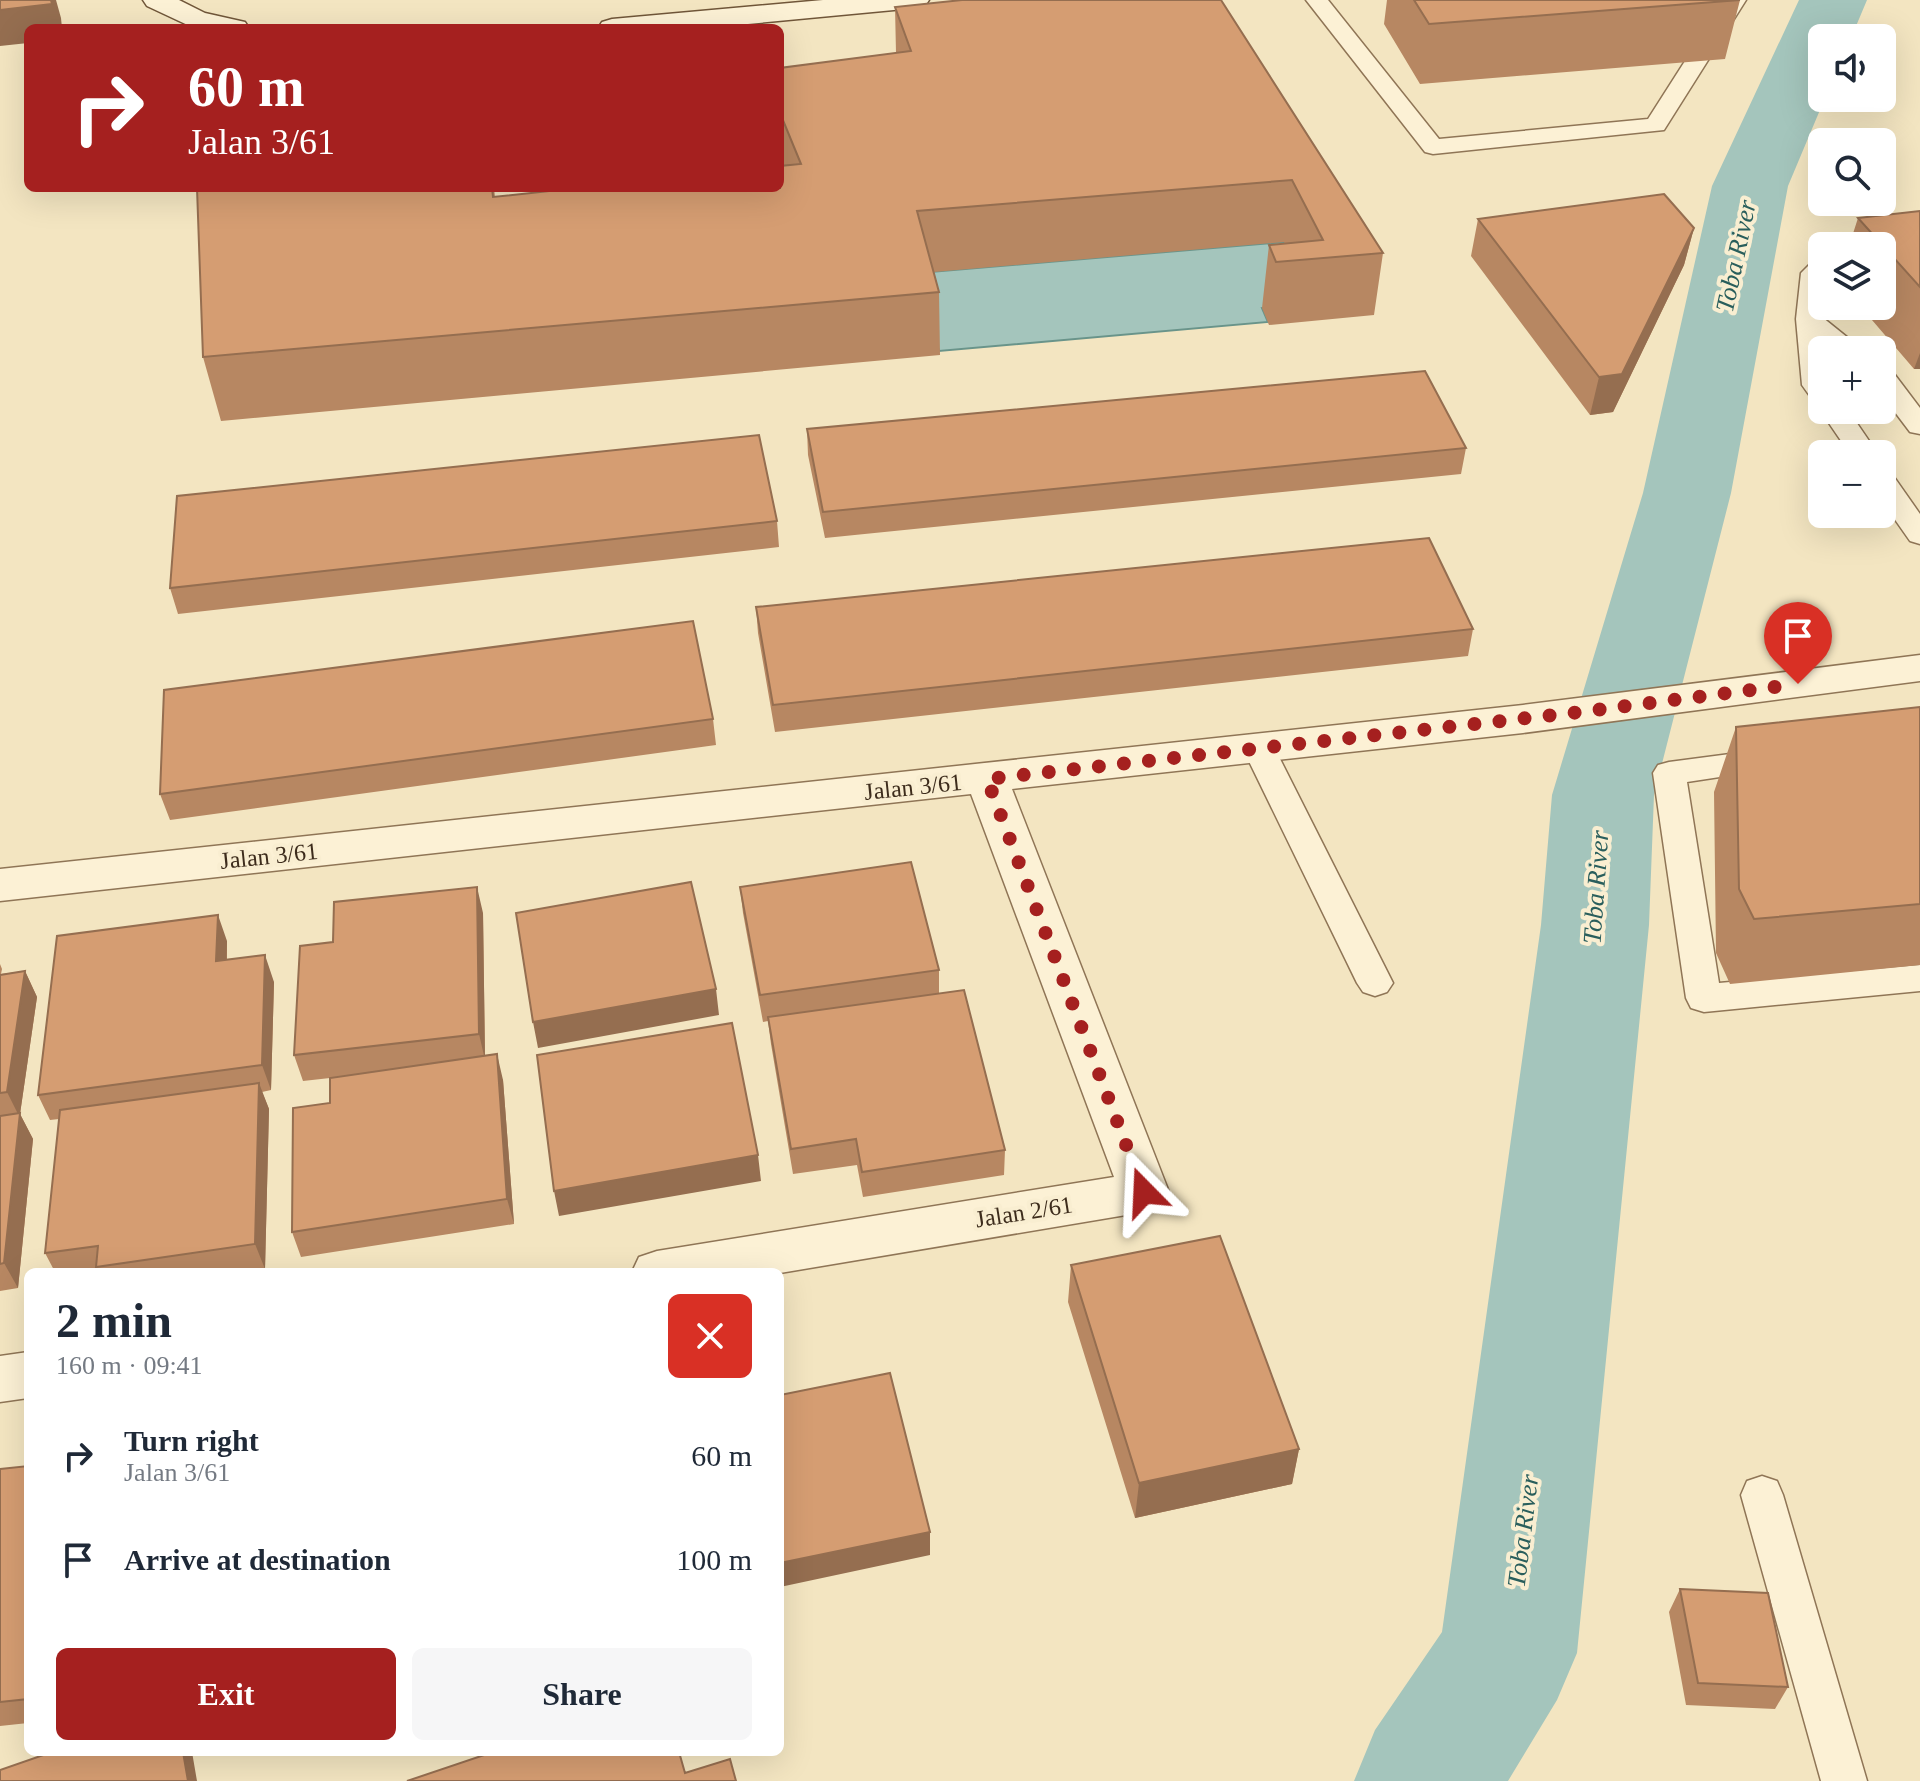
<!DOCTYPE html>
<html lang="en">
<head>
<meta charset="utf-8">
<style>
  :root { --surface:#fff; --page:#f6f6f7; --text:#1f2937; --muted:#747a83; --accent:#a5201f }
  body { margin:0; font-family:Georgia,serif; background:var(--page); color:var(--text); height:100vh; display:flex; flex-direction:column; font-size:30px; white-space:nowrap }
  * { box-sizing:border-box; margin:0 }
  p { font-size:26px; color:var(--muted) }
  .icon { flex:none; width:44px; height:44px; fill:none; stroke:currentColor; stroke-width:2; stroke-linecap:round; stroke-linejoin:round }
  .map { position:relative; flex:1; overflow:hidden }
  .sheet { position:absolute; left:24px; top:1268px; width:760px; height:488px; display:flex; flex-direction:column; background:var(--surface); border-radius:12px; box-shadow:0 8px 32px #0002 }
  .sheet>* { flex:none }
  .top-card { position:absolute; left:24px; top:24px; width:760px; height:168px; border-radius:12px; box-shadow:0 8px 32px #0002; background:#a5201f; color:#fff; overflow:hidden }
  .tools { position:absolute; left:1808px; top:24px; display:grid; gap:16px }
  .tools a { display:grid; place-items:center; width:88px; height:88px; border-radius:12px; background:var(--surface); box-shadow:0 8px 32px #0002; font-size:40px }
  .pin { position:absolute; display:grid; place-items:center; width:68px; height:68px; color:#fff; margin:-82px -34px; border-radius:50% 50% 50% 0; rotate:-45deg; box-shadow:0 0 8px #0007 }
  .pin .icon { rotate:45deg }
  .me { position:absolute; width:88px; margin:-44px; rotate:339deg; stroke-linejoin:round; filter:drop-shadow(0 0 6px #0008) }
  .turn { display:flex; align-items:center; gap:28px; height:168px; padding:0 32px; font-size:36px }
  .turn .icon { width:104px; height:104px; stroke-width:2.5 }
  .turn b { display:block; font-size:56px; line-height:68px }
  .round { display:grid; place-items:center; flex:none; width:84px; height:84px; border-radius:12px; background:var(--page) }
  .headline { display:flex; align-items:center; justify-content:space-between; height:136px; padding:0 32px }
  h1 { font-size:48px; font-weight:700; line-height:60px }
  .button { display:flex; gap:16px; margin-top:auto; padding:16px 32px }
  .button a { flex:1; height:92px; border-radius:12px; background:var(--accent); color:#fff; font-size:32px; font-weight:700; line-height:92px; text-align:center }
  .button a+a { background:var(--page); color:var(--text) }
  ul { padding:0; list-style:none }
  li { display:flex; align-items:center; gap:24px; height:104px; padding:0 32px }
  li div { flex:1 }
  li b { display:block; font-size:30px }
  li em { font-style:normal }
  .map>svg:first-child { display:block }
</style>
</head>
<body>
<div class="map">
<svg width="1920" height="1781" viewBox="0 0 1920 1781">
  <rect width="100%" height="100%" fill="#f3e5c1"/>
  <path fill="#a4c5bc" stroke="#69948a" stroke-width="2" d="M1284 242 1314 303 1262 308 1268 322 939 351 918 273Z"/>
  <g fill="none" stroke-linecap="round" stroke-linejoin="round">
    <path fill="#a4c5bc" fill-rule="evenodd" d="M1799 0H1867L1851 38H1822V98H1825L1788 186 1731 493 1654 795 1649 925 1577 1653 1557 1700 1508 1781H1354L1375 1730 1442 1632 1541 925 1552 795 1643 493 1712 186Z"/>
    <g stroke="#8f7556" stroke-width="3">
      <path id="lane" d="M1306 0H1328L1439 139 1648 119 1724 0H1746L1664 130 1433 154 1425 152Z
        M1822 258V317L1863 350H1833L1825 344 1826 350H1822V401L1812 399 1802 385 1796 319 1801 273 1813 261Z
        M1882 369 1892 371 1920 408V434L1910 432 1882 395Z
        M1822 408V410H1848L1878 454H1850L1820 410Z
        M1882 471 1892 474 1920 514V544L1910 541 1882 501Z
        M1259 738 1270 741 1275 749 1393 983 1387 992 1375 996 1363 992 1357 983 1243 749 1248 741Z
        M1768 749 1779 752 1784 760 1779 768 1687 782 1719 983 1920 965V991L1704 1012 1691 1008 1686 998 1653 773 1658 765 1669 762Z
        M1762 1476 1777 1481 1783 1495 1867 1781H1821L1741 1495 1747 1481Z"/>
    </g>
    <g stroke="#8f7556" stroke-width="3">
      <path id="street" d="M1920 655V681L1523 733 1012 789 1169 1192 1161 1206 1144 1212 780 1273 632 1272 639 1257 657 1251 1114 1177 971 794 0 901V869L1523 705Z
        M28 1352V1398L0 1402V1356Z"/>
    </g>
    <g stroke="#705639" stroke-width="3">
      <path id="secondary" d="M143 0H179L205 13 245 22 249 28H194L147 6Z
        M823 0H929L925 6 915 8 705 28H598L602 22 612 19Z"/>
    </g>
    <use href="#lane" fill="#fcf1d5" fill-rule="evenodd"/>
    <use href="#street" fill="#fcf1d5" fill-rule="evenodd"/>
    <use href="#secondary" fill="#fcf1d5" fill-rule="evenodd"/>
  </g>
  <path fill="#b78762" d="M1221 0 1383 253 1374 315 1269 325 1262 308 1269 245 1285 244 1284 242 934 272 939 292 940 355 221 421 203 357 197 188H494L495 197 780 166V68L896 53 895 7Z
    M1387 0H1740L1725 59 1420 84 1384 24Z
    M1920 211V369H1914L1860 306H1882V246H1849L1858 218Z
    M1478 219 1694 228 1684 265 1613 412 1590 415 1471 256Z
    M807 429 1466 448 1461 474 825 538 808 455Z
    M777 521 779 547 178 614 170 588Z
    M756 607 1473 629 1468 656 775 732 758 633Z
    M1920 707V965L1730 984 1716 953 1714 792 1736 727Z
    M713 719 716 745 170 820 160 794Z
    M740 887 939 970V994L1005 1150 1004 1175 863 1197 857 1165 793 1174 771 1044 768 1021 763 1022 743 913Z
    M483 913 485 1055 503 1080 514 1224 301 1257 292 1232 330 1103V1078L303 1081 294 1055Z
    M227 941V960L274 982 271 1090 262 1092 269 1109 265 1269 244 1272H55L45 1253 59 1119 50 1120 38 1095Z
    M0 964 2 969 1 974 25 971 37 997 20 1114 33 1139 18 1288 0 1291Z
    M1071 1265 1299 1449 1292 1484 1135 1518 1068 1302Z
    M28 1466V1723L0 1726V1469Z
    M1680 1589 1788 1687 1775 1709 1686 1705 1669 1612Z"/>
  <path fill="#956e50" d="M51 0H56L61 18 62 28H28V43L0 46V10Z
    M1694 228 1684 265 1613 412 1590 415 1599 377Z
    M1920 353V369H1914Z
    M477 887 483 913 485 1060 479 1034Z
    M218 915 227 941 226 987 216 961Z
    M265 955 274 982 271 1090 262 1065Z
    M25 971 37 997 20 1114 33 1139 18 1288 4 1263 20 1118 7 1092Z
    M716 989 719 1015 538 1048 533 1022Z
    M497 1054 503 1080 514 1224 507 1199Z
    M259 1083 269 1109 265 1269 255 1244Z
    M758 1155 761 1181 559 1216 554 1191Z
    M1299 1449 1292 1484 1135 1518 1139 1483Z
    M930 1532V1555L780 1587V1563Z
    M183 1752H192L197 1781H188Z"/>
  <path fill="#d59d72" stroke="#956e50" stroke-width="2" d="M0 0H51L52 4 0 10Z
    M962 0H1221L1383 253 1276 262 1269 245 1323 240 1292 180 917 211 939 292 203 357 197 188H492L493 197 577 188H780V166L801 164 780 113V68L911 51 895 7Z
    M1414 0H1740L1429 24Z
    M1664 194 1694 228 1622 374 1599 377 1478 219Z
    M1920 211V287L1858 218Z
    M1425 371 1466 448 823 512 807 429Z
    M759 435 777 521 170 588 177 496Z
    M1429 538 1473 629 773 705 756 607Z
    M693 621 713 719 160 794 164 690Z
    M1920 707V904L1754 919 1739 889 1736 727Z
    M911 862 939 970 760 995 740 887Z
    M691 882 716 989 533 1022 516 913Z
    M477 887 479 1034 294 1055 300 946 333 942 334 902Z
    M218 915 216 961 265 955 262 1065 38 1095 57 936Z
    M25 971 7 1092 0 1093V975Z
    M964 990 1005 1150 862 1172 856 1139 791 1149 768 1017Z
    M732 1023 758 1155 554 1191 537 1055Z
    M497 1054 507 1199 292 1232 293 1108 330 1103V1078Z
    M259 1083 255 1244 96 1267 98 1246 45 1253 60 1110Z
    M20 1113 4 1263 0 1264V1116Z
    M1220 1236 1299 1449 1139 1483 1071 1265Z
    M890 1373 930 1532 780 1563V1395Z
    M28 1466V1699L0 1702V1469Z
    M1680 1589 1768 1593 1788 1687 1698 1683Z
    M52 1752H183L188 1781H0V1770Z
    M493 1752H679L685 1773 730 1759 736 1781H407Z"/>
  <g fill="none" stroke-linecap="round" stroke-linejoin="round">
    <path stroke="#a5201f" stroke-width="14" stroke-dasharray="0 25.2" d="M1144 1192 987 779 1572 713 1798 684"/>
  </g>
  <g text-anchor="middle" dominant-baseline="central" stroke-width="8" stroke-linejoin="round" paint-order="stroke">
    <g font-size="24" fill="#3d2c1c" stroke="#f9eed1">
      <text transform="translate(913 787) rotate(-6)">Jalan 3/61</text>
      <text transform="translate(269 856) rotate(-6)">Jalan 3/61</text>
      <text transform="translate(1024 1212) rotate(-9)">Jalan 2/61</text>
    </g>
    <g font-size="26" font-style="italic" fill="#295e5c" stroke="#f9eed1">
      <text transform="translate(1736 256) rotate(-78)">Toba River</text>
      <text transform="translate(1596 887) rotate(-86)">Toba River</text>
      <text transform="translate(1523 1531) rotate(-83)">Toba River</text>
    </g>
  </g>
</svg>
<div class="tools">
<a><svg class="icon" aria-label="sound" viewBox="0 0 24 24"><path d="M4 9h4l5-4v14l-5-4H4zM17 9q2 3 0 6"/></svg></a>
<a><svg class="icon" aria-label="search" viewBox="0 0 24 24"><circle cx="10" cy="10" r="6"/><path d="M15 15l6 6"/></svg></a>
<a><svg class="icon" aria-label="layers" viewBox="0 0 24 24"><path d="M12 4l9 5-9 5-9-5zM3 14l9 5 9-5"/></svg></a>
<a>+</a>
<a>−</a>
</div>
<div class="pin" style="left:1798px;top:684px;background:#d93025"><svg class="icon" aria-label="arrive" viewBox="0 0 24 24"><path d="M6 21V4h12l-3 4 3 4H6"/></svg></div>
<svg class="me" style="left:1144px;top:1192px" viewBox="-20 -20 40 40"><path d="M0-17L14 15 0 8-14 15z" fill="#a5201f" stroke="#fff" stroke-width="4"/></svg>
<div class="top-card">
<div class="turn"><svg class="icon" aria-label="right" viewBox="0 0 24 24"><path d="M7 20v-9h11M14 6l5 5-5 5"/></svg><div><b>60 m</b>Jalan 3/61</div></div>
</div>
<section class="sheet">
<div class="headline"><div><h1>2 min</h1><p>160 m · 09:41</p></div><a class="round" style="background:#d93025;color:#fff"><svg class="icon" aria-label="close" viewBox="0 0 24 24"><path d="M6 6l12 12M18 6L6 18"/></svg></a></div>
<ul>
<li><svg class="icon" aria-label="right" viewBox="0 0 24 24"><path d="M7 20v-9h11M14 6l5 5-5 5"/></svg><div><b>Turn right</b><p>Jalan 3/61</p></div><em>60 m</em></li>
<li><svg class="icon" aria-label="arrive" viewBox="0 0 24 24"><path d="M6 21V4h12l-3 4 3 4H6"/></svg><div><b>Arrive at destination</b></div><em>100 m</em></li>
</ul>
<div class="button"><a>Exit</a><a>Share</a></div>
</section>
</div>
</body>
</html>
